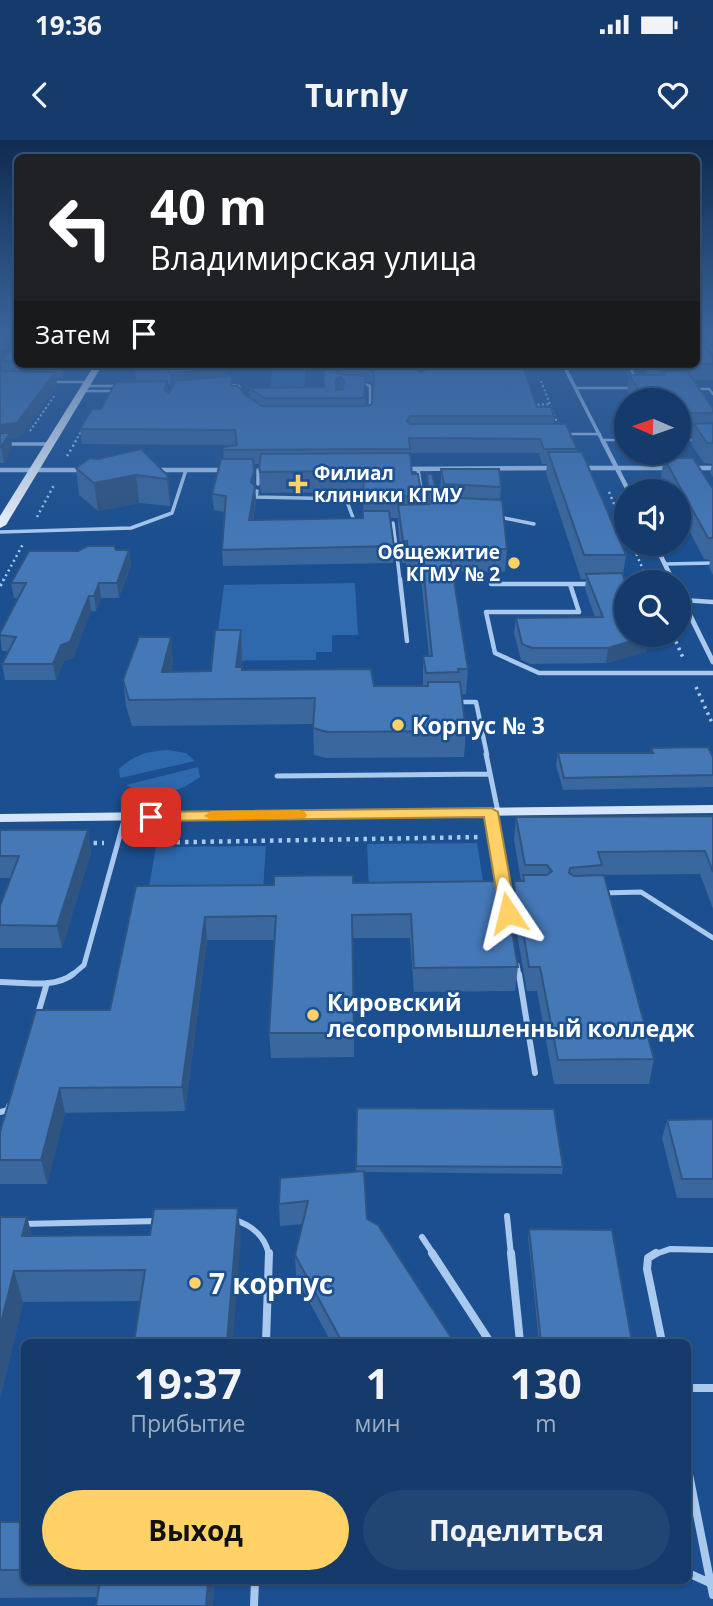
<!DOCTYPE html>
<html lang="ru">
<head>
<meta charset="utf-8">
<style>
  :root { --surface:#143b6b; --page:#214673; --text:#f1f3f6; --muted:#9dadc1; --line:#33557e; --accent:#ffd166 }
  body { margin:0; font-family:"Open Sans",sans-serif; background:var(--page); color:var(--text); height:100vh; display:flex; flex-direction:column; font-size:26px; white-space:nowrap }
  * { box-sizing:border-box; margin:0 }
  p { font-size:23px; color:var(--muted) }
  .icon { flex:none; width:38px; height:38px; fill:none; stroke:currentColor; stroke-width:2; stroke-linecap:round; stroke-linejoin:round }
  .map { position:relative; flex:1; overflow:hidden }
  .panel { position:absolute; left:21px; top:1199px; width:670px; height:245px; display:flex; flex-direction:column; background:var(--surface); border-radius:10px; box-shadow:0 2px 5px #0004,0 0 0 2px var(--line) }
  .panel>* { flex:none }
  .guide { position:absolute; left:14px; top:14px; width:686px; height:214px; border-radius:10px; box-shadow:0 2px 5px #0004,0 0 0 2px var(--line); background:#202124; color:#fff; overflow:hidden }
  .needle { width:46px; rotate:272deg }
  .tools { position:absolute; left:614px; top:248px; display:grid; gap:14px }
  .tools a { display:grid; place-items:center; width:77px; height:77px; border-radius:50%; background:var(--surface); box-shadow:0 2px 5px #0004,0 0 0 2px var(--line); font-size:35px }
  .pin { position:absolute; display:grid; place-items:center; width:60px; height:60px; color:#fff; margin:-30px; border-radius:14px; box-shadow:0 4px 10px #0006 }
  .me { position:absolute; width:77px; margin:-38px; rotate:350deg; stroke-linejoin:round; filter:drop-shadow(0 0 5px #0008) }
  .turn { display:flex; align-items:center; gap:24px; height:147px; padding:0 21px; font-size:32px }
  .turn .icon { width:91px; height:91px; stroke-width:2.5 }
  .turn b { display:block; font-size:49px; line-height:60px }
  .then { display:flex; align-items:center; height:66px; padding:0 21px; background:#0003; gap:14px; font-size:26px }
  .eta { display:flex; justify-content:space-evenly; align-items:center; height:119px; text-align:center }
  .eta b { font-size:42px; font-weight:700; line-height:49px }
  .cta { display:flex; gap:14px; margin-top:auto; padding:14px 21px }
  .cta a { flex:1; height:80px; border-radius:42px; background:var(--accent); color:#111; font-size:28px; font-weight:700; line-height:80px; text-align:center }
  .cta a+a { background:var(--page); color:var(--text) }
  .status { display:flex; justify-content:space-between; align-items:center; height:49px; padding:0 35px; background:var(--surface); direction:ltr }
  .status svg { height:19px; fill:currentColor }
  header { display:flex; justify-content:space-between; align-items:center; height:91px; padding:0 21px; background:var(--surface); font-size:32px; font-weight:700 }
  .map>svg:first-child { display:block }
</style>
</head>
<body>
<div class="status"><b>19:36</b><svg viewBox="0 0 49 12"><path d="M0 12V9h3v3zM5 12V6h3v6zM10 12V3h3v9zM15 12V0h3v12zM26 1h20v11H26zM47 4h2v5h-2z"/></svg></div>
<header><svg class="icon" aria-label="back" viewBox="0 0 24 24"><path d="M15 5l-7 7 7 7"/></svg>Turnly<svg class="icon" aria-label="heart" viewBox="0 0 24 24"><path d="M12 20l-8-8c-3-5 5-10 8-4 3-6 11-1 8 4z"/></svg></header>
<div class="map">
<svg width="713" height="1466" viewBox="0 0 713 1466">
  <rect width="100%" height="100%" fill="#1b4f8f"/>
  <path fill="#2e69ad" d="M273 224H306L304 253 270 254Z
    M355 443 358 495H332V512H316V520L214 521 224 445Z
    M168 610 186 613 195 621 120 638 119 629C134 615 147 611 168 610Z
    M198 627 200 637C175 655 154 659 126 645Z
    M477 703 484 747 369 749 367 704Z
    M266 706 263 751 148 752 156 707Z"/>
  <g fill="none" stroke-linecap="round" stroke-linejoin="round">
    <path stroke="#a9c9ee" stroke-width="2" stroke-dasharray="2 2.5" stroke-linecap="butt" d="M541 241 558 285
      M533 265 550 264
      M30 291 55 255
      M75 302 82 290"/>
    <path stroke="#a9c9ee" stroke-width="2.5" stroke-dasharray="2 3.5" stroke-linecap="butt" d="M67 316 76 301
      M609 352 626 392
      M37 377 54 345
      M632 404 648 441
      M3 441 23 404"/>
    <path stroke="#a9c9ee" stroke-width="3.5" stroke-dasharray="2.5 4.5" stroke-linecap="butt" d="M647 439 649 443
      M0 446 4 439
      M673 495 684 520
      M696 547 713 585"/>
    <path stroke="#a9c9ee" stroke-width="4.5" stroke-dasharray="3.5 5" stroke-linecap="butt" d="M85 703H104
      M134 703 482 697"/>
    <path stroke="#a9c9ee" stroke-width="2.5" d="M564 226H629L635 237
      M519 228H565
      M52 242H88
      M362 243 370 246V268
      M225 245 239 246 241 254
      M85 246H121
      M576 248H632
      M694 249H709L713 254
      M83 251H118
      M564 294H600
      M603 300H626
      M679 300H696"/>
    <path stroke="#a9c9ee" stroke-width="3.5" d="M0 304H49
      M418 329 424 371
      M258 330V344
      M257 351 256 357 346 359 355 383
      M499 377 534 384
      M393 383 400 441
      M0 392 131 388 172 373 186 330
      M665 424 713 423"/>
    <path stroke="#a9c9ee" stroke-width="4.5" d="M400 439 407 501
      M491 444H570
      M592 444H570L579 472H486L495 513 539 533H713
      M682 460 713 462
      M455 562H476L487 615"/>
    <path stroke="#a9c9ee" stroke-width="5" d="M486 614 498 672
      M277 636 490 634
      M491 672 504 748
      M602 753 641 752 713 798
      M517 825 519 836
      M71 836 84 825 125 677"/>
    <path stroke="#a9c9ee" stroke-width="6" d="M519 834 535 933
      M0 842C22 842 55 849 73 834
      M37 877 47 843
      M0 972 8 970 9 966
      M507 1076 511 1115
      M235 1080C253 1086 265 1096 269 1115
      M21 1084 159 1081
      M422 1097 434 1115
      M653 1115 670 1109 713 1110"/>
    <path stroke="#a9c9ee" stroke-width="8" d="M432 1113 490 1202
      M511 1113 520 1202
      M656 1113 648 1118 647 1129 662 1202
      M266 1202 269 1113
      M688 1248H713
      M688 1329 713 1455
      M688 1433 710 1443
      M254 1466 255 1440"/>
    <path stroke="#a9c9ee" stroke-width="3.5" d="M563 224 603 302"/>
    <path stroke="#a9c9ee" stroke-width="4.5" d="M603 301 629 352
      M582 328H671
      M690 328H713
      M403 329 556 328
      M0 330H83
      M155 330H227
      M655 404 673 441"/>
    <path stroke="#a9c9ee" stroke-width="5" d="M672 439 674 443
      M679 453 713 522"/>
    <path fill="#d6e6fa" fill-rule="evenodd" d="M713 665V673L0 682V674Z"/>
    <path fill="#f0f6ff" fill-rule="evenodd" d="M95 224H103L6 385 0 388V376Z"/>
  </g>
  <path fill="#3a679d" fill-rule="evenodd" d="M0 192H18V224H71L62 238H56L57 246 20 298 11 299 12 308 4 323H0V231H2L1 221 15 206 14 202 5 210H0Z
    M696 192H713V240H693L713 269V337L710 333 712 324 704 323 691 304 692 296H686L679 285V261H629L627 257 629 235H647L640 224H696Z
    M138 224H230L226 236 233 246 250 258 249 248 324 247V224H522L537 267 554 276V284L577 309V312L626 415 623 435 646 512 606 523 530 524 521 520 514 493 516 478 595 477 585 449 586 439H581L546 333 547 324H542L539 313H409L412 334 422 356 421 364H427V334L438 357H440L441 329 501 347 500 360 507 409 505 432 453 431 468 529 466 554H461L466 591 464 617 327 618 314 615 313 584 132 586 126 566 123 540 173 521 171 532 211 531 242 514 241 527 242 530 374 546H423V516H429L421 438H408L406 423H402L398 387V378H390L394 406 393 423 223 426 222 410 225 372 214 370 212 354 224 319 223 310 235 305 82 304 80 289 101 269 136 241 135 229ZM167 242 171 247 172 246 169 253 168 252ZM366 242H370L373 245 372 264 368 266H365ZM253 324H259L260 348 261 353 364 352 363 378 253 380 256 361Z
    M664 318 713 349V435L709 427 710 420 704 419 679 371V352H669L661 337Z
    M76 328 168 336 171 363 170 366 139 363 98 371 79 355Z
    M116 410H129L131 425 119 458H101L96 471H91L73 518 64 521 56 540H5L2 524 8 511H2L0 493 19 458H14L11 443Z
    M651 608 713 617V647L563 650 556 625 558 613H651Z
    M713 676V769L700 734 600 735 654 919 649 944H554L537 851H527L515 783 510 779 518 827 515 851 414 852 410 798H353L354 917 271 918 269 893 275 800H207L185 971 65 973 47 1044H0V992L110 870 136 746 274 745 353 743 506 753 510 755 513 753 514 741H521L514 700 516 677Z
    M0 690H88L91 712 62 808H0V766L10 738H0Z
    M357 968 563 1027 562 1034 364 1032 367 1079 454 1202H331L296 1137 295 1115 303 1084 280 1086 279 1064 356 1031Z
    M713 979V1058H677L662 998 667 980Z
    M0 1077H27L32 1096 241 1099 140 1161 23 1162 0 1259Z
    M529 1089 632 1202H539L528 1096Z
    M0 1382H24V1440H215L97 1457 0 1458Z"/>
  <path fill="#305480" d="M5 192H12L14 202 5 210 3 194Z
    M60 224H71L62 238Z
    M225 224H230L224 242 171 247 170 233Z
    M419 224H440L418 237 417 229Z
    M339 226V238L341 237V250L336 253V264L335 229Z
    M55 232 57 246 20 298 11 299 12 308 4 323 0 301V285Z
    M254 332 255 347 251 342Z
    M136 335 139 363 98 371 94 343Z
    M168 336 171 363 170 366 167 339Z
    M255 346 256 361 250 396 249 380Z
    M129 410 131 425 119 458 117 443Z
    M99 443 101 458 96 471 94 456Z
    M89 456 91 471 73 518 64 521 56 540 53 524 61 505Z
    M241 490 242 514 238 553 236 527Z
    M649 496 646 512 606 523 608 508Z
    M171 497 173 521 165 557 162 532Z
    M88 690 91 712 62 808 57 786Z
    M512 756 510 779 507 762Z
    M205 777 207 800 185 971 182 947Z
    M60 948 65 973 47 1044 41 1020Z
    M238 1068 241 1099 233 1202H227Z
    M27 1077 35 1108 22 1096Z
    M14 1131 23 1162 0 1259V1187Z
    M208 1440H215L213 1466H206Z"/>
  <path fill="#4478b7" stroke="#305480" stroke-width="2" fill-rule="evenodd" d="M699 192H713V206Z
    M696 198 713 216V224H678L681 229 655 228 652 224H696Z
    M18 206V221H1L13 207Z
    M138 224H225L223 229 170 233 166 229H135Z
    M324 224H420L417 229 421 232 439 224H522L537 267H551L554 276H410L407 281 410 284H566L577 309H544L540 299 409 298 410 309 223 310 224 307 237 305 235 290 80 289 92 269H101L116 242 167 241 165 250 169 253 175 241 232 236 231 246H238L244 254 262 266H368L372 264 374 233 370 229 339 226 335 229 338 234 366 236 364 258H264L249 248 324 247ZM341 237 344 241 343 249 336 250V239Z
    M0 231 55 232 17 283 0 285Z
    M661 231H687L713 269V273H690L681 260H645L629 235H664Z
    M713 283V303H707L694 284Z
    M0 293H10L1 307H0Z
    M141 309 168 336 167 339 136 335 94 343 76 328 90 318 98 319Z
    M548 312H582L626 415H584Z
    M410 313 412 334H418L422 356 363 357 364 331 260 332 259 327 261 314Z
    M664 318H693L713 349V398H708Z
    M221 319H253L254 332 251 342 255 346 249 380 363 378V371H389L394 406 222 410 226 356 212 354Z
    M441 329H499L501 347 444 344Z
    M427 334H432L438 357 502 360 507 409H449L468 529H458L459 532 426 533 423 516H432L422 416H408L407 401H403L398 365 430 364Z
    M88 406H114L116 410H129L117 443H99L94 456H89L70 502 61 505 53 524H2L16 497 0 495V493L26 443H11L29 411H78Z
    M622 433 626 443V495H648L649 496 608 508H532L522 504 516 478 603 477 586 434Z
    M215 490H241L236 527H242V530L371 529 374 546H428V542H460L466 591 327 592 313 588 315 558 129 560 123 540 139 497H171L162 532 211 531Z
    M708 607 713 617V635L564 638 558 613H653L651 608Z
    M713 676V732L705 711 598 712 602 725 570 728 569 733 574 736 604 735 654 919 558 920 540 827H529L518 760 512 756 507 762 518 827 414 828 411 774 352 775 354 893H269L276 776 205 777 182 947 60 948 41 1020H0V992L36 870H110L136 746 274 745V736L353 735V743L503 741 506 753 510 755 515 751 514 741H524L523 735H547L552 731 547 725H525L516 677Z
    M0 690H88L57 786 0 785V766L19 716H0Z
    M357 968 554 969 563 1027 356 1026Z
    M713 979V1039H682L667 980Z
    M364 1031 367 1079 378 1085 454 1202H342L295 1115 308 1061 279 1064 280 1038Z
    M238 1068 227 1202H134L145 1130 14 1131 0 1187V1077H27L22 1096 150 1095 154 1069Z
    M529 1089 612 1090 632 1202H541Z
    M0 1382H24V1430H0Z
    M100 1440H208L206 1466H96Z"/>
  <linearGradient id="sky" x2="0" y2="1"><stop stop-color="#0f2b4f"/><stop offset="0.48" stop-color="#39639b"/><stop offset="1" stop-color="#39639b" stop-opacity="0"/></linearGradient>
  <rect width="713" height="397" fill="url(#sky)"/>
  <path fill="#ffd166" stroke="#a68842" stroke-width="2" d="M491 668 498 672 516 773 508 778 500 773 484 677 151 681 144 677 151 672Z"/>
  <path fill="#f59e0b" d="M299 670 305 672 307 675 305 678 211 680 204 676 211 671Z"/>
  <g fill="#ffd166" stroke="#1b4f8f" stroke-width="2.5">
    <path d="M294.5 333.5h7v7h7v7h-7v7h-7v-7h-7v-7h7z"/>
    <circle cx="514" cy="423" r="7"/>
    <circle cx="398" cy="585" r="7"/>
    <circle cx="313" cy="875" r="7"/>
    <circle cx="195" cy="1143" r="7"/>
  </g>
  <g text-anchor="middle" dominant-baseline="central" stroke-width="5" stroke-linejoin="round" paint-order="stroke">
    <g font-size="19" font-weight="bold" fill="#fff" stroke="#1b4f8f" text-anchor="start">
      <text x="314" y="333">Филиал<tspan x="314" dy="22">клиники КГМУ</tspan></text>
      <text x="500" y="412" text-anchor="end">Общежитие<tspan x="500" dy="22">КГМУ № 2</tspan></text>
    </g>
    <g font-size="23" font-weight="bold" fill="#fff" stroke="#1b4f8f" text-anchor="start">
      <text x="412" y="585">Корпус № 3</text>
      <text x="327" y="862">Кировский<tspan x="327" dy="26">лесопромышленный колледж</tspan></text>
    </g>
    <g font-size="28" font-weight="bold" fill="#fff" stroke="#1b4f8f" text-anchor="start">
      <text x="209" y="1143">7 корпус</text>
    </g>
  </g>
</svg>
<div class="tools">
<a><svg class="needle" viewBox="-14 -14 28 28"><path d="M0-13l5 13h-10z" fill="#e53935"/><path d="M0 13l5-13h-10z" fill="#9dadc1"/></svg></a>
<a><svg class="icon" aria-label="sound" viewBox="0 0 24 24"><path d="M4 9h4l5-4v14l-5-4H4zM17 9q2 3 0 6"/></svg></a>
<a><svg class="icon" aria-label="search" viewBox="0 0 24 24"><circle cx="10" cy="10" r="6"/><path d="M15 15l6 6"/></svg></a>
</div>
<div class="pin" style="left:151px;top:677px;background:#d93025"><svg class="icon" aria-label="arrive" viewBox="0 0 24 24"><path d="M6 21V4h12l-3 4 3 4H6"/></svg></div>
<svg class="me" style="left:508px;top:773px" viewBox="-20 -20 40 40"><path d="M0-17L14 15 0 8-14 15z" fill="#ffd166" stroke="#fff" stroke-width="4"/></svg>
<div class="guide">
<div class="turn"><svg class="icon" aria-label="left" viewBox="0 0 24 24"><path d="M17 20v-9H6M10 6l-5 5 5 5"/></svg><div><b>40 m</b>Владимирская улица</div></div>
<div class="then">Затем<svg class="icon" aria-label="arrive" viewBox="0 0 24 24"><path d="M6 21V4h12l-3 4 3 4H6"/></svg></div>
</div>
<section class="panel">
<div class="eta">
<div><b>19:37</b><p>Прибытие</p></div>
<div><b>1</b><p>мин</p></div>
<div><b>130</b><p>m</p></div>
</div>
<div class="cta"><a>Выход</a><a>Поделиться</a></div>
</section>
</div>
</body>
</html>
